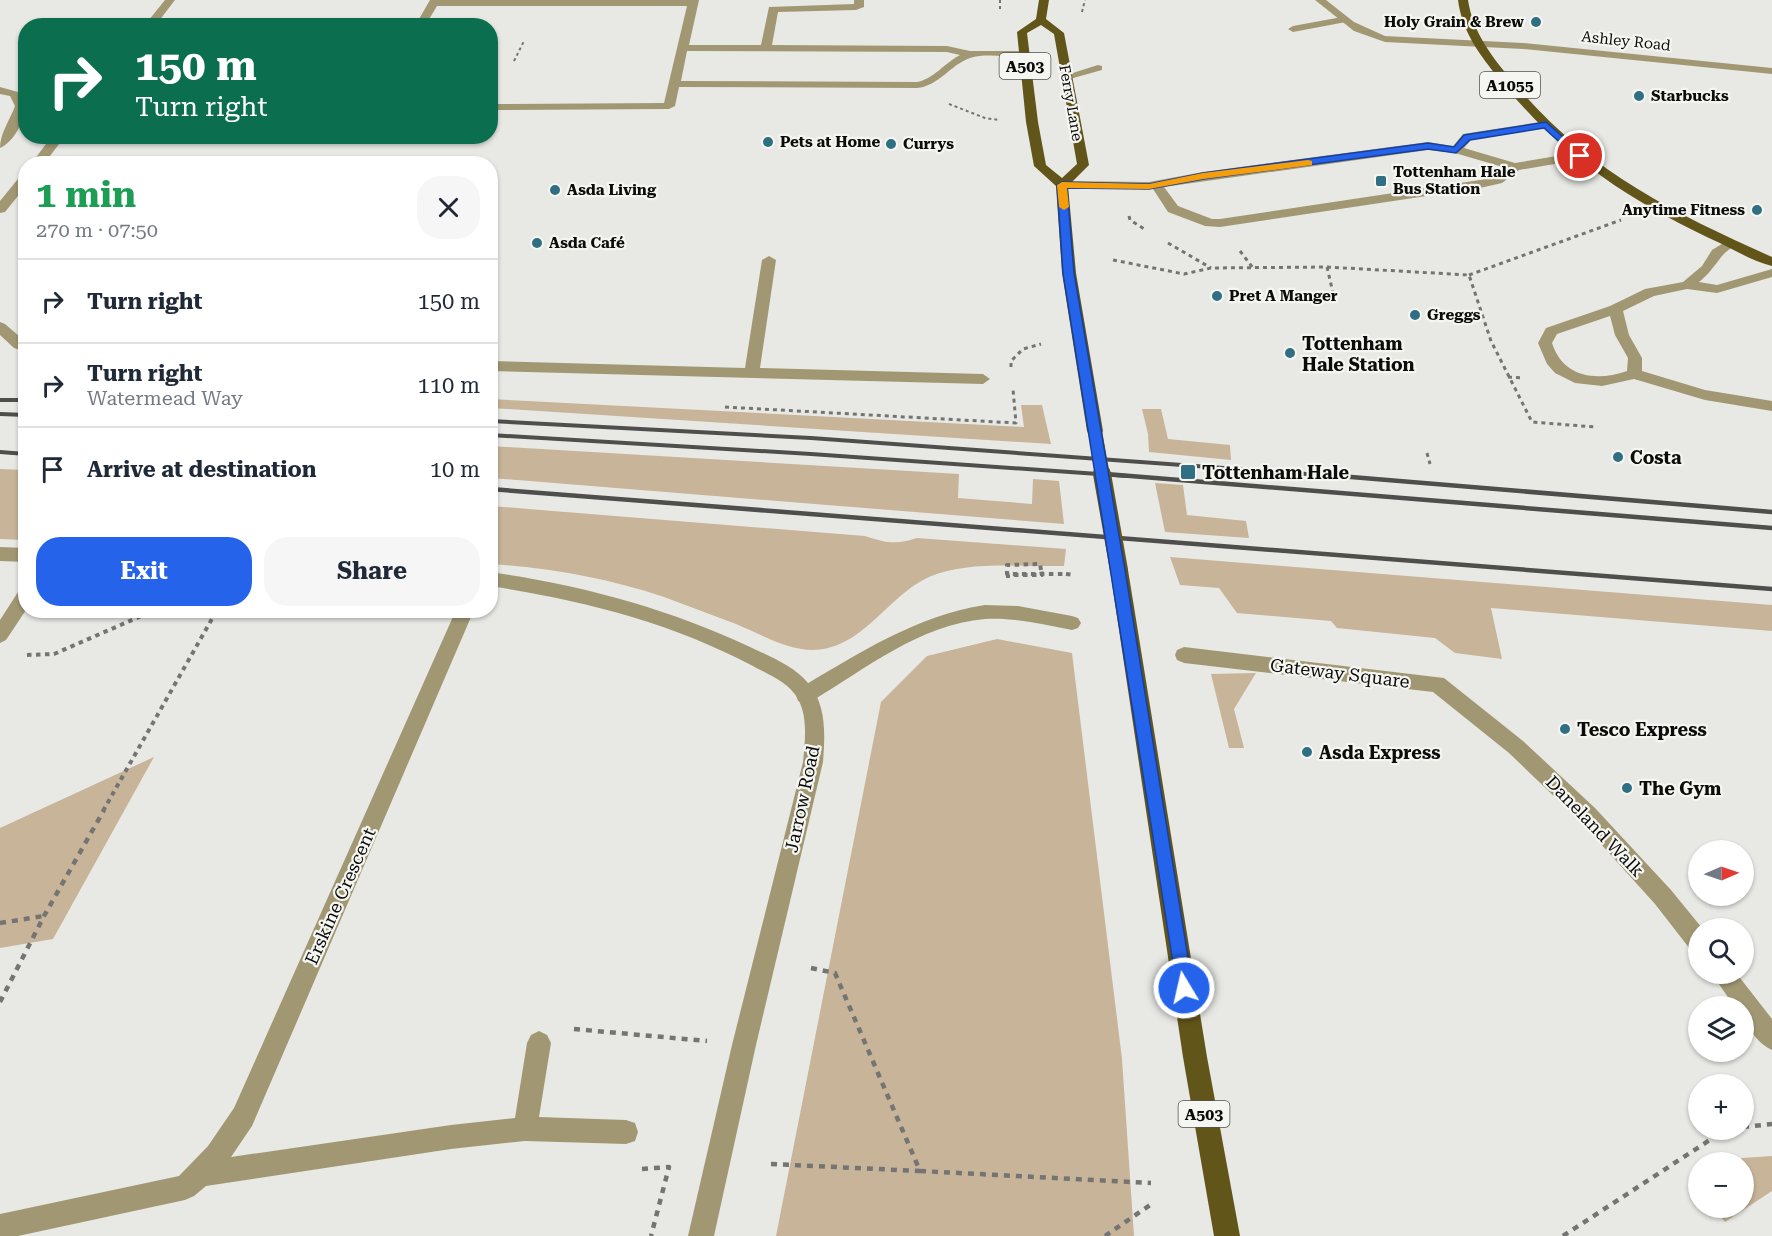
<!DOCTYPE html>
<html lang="en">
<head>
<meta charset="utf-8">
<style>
  :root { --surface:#fff; --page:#f6f6f7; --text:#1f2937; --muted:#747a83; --line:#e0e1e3; --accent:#2563eb }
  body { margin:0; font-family:"Roboto Serif",serif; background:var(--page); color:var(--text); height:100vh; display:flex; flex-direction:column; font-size:22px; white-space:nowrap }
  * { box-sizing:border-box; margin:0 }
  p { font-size:20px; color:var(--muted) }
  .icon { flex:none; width:33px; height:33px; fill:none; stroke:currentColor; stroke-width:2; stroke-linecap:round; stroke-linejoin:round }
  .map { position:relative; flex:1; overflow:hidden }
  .sheet { position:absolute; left:18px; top:156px; width:480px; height:462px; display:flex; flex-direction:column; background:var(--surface); border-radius:24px; box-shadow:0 2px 4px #0004 }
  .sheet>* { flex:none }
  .guide { position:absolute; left:18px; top:18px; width:480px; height:126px; border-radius:24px; box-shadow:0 2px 4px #0004; background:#0b6e4f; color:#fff; overflow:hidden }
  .needle { width:39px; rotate:88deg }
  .fabs { position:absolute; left:1688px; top:840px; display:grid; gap:12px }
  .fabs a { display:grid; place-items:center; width:66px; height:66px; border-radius:50%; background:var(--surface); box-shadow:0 2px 4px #0004; font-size:30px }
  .pin { position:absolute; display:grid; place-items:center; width:51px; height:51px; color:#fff; margin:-26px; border:3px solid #fff; border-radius:50%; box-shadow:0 2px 6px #0007 }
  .me { position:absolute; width:66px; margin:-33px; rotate:351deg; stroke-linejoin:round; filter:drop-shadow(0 0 4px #0008) }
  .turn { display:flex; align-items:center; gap:21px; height:126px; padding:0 18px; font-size:27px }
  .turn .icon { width:78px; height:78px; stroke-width:2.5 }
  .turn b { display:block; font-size:42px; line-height:51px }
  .round { display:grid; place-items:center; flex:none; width:63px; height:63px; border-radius:24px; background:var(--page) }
  .overview { display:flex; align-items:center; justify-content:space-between; height:102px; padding:0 18px }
  h1 { font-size:36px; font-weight:700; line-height:45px; color:#1e9e55 }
  .cta { display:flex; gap:12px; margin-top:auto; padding:12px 18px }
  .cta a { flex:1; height:69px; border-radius:24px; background:var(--accent); color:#fff; font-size:24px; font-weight:700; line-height:69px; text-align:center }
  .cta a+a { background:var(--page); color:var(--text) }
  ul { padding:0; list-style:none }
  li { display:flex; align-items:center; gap:18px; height:84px; padding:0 18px; border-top:2px solid var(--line) }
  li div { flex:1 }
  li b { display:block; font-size:22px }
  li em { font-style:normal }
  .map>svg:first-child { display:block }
</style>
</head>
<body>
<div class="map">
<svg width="1772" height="1236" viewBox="0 0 1772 1236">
  <rect width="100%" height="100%" fill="#e8e9e5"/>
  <path fill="#c8b499" d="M491 399 1024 427 1021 405H1042L1051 444 491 408Z
    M1142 409H1161L1168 439 1230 445 1231 460 1149 452 1148 434Z
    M491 446 959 474 958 498 1032 504 1033 479 1059 481 1064 524 491 478Z
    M0 469 25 470V540L0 539Z
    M1155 483 1183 485 1187 515 1246 521 1249 538 1165 532Z
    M491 506 865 536C887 543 895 545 917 538L1066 549 1064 566C1023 567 967 560 929 577 887 596 863 649 813 650 787 650 760 634 736 624 712 615 688 606 664 597 607 578 550 568 491 564Z
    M1170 557 1772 605V631L1491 608 1502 659 1455 653 1435 638 1337 628 1331 621 1237 613 1219 588 1180 585Z
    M997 639 1072 653 1122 1059 1134 1236H776L881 702 927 656Z
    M1256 673 1234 709 1244 748H1229L1211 674Z
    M154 757 53 939 0 948V828Z
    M1772 1156V1191L1725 1222 1713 1208H1743V1162H1734L1742 1158Z"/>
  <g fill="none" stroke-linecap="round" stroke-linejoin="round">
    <path stroke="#747572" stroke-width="2" stroke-dasharray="3 3" stroke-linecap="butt" d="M1000 0V11
      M1082 12 1085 0
      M514 61 524 41
      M949 104 985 118 999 120"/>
    <path stroke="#747572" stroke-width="3" stroke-dasharray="4 4" stroke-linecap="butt" d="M1129 216 1130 220 1146 230
      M1168 243 1211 268
      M1240 251 1253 268
      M1113 260 1184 274 1211 268 1327 267 1469 275 1491 341 1532 422 1595 427
      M1327 267 1333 293
      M1469 275 1621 220
      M1011 367V361L1023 349 1041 344
      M1508 377 1524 378
      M725 407 1016 423 1013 389
      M1427 453 1430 464"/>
    <path stroke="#747572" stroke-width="4" stroke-dasharray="4.5 4.5" stroke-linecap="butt" d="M1066 574 1074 575
      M1008 578V575H1042L1041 570
      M27 655 54 654 155 610
      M103 811 217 610"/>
    <path stroke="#747572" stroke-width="4.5" stroke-dasharray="6 6" stroke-linecap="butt" d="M0 923 44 916
      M811 968 835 973 920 1171 1151 1183
      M0 1002 44 916 104 810
      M574 1029 707 1041
      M1743 1127 1772 1124
      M771 1164 920 1171
      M642 1169 669 1167 651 1236
      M1105 1236 1153 1203
      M1563 1236 1725 1130"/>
    <path fill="#a19873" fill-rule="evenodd" d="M165 0H175L155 26H144Z
      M430 0H699L689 45H761L769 7 854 4V0H864V7L856 10 778 12 772 45 947 46 970 51H1023L1028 54 1023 57C1007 57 985 53 970 58 950 65 939 86 917 88L679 87 675 106 669 109 490 110V104L664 103 687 6H437L425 26H415ZM687 51 947 52 960 55C946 62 932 80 917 82L681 81Z
      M1342 17 1346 18V22L1293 32 1288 29 1293 26Z
      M1098 65 1102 66V70L1066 80 1060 77Z
      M0 87 18 92 26 104C26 119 14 142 0 148 0 133 10 120 15 106L10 96 0 94Z
      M1546 121 1552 125 1550 127 1471 140 1464 148 1515 163 1580 152 1584 153V159L1519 170 1502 183 1480 188 1220 227 1205 226 1168 212 1153 189H1062L1056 185 1062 181 1149 182 1203 172 1428 142 1453 146 1463 134ZM1428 150 1455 153 1506 168 1494 177 1480 180 1220 219H1212L1178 206 1164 187Z
      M52 136H65L44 164H31Z
      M26 173V186L5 212 0 213V201L22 174Z
      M1730 239 1737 243C1732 248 1726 251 1722 256 1714 266 1709 274 1699 282L1717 285 1772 269V277L1717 293 1687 289 1654 296 1623 311 1629 335 1642 358V371L1705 390 1772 401V411L1705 400 1634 379 1602 386 1575 383 1555 373 1547 364 1538 343 1546 328 1610 306 1645 289 1683 282 1702 266 1712 250ZM1610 316 1615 335 1628 358 1627 371C1595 382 1563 377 1552 343L1557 334Z
      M769 256 776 260 760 368 983 374 990 379 983 384 490 371V361L745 368 762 260Z
      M0 322 5 324 26 342V352L14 348 0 335Z
      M26 587V610L6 640 0 643V620L20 589Z
      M985 605 1018 606 1072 616 1078 618 1081 623 1078 628 1072 630C1044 625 1014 617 985 619 921 624 865 669 812 701L805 703 798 701 796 695 798 689C858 654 915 616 985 605Z"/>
    <path fill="#a19873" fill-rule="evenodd" d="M1315 0H1326L1354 22 1385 36 1523 43 1772 68V74L1523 49 1385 42 1354 31Z
      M0 547 26 548V562L0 561Z
      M490 572C581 585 667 608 750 647 769 656 794 666 808 683 827 705 825 735 823 762L756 1045 714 1236H688L732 1045 803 762C805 742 808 717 798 699 789 682 767 674 751 665 670 622 581 600 490 586Z
      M456 610H474L252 1126 231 1157 451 1125 515 1118 527 1043 531 1035 539 1031 547 1035 551 1043 539 1117 626 1120 635 1123 638 1132 635 1141 626 1144 525 1141 451 1149 206 1186 194 1196 185 1200 18 1236H0V1214L179 1176 208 1146 234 1108Z
      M1184 647 1444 678 1523 741 1595 808 1671 890 1702 928H1698V952L1690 949 1655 904 1581 822 1509 753 1433 692 1184 663 1177 660 1175 655 1177 650Z
      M1712 974H1737L1772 1019V1050C1756 1043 1743 1023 1743 1006H1734Z"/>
    <path fill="#625519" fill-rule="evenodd" d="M1039 0H1049L1046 19 1064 33 1089 165 1068 186 1076 273 1103 431 1101 435H1089L1087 431 1062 273 1056 186 1034 166 1026 122 1017 32 1036 19ZM1041 25 1054 34 1077 164 1062 178 1046 165 1038 122 1027 33Z
      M1458 0H1468C1473 33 1492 57 1514 83 1587 170 1669 211 1772 257V266C1755 262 1738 252 1722 244 1632 203 1562 157 1500 80 1480 55 1462 32 1458 0Z
      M1119 563 1125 565 1128 570 1207 1057 1240 1236H1214L1183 1057 1110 570 1113 565Z"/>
    <path stroke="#4e4f4c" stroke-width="4" d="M0 400H26
      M0 414 26 415
      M490 421 811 438 1334 476
      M490 435 811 454 1127 476
      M0 452 26 454"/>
    <path stroke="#4e4f4c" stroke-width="4.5" d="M1106 474 1772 528
      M1315 474 1772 512
      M490 489 1772 589"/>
    <path stroke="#747572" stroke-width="4" stroke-dasharray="4.5 4.5" stroke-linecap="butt" d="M1041 570 1040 564 1007 565V574H1066"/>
    <path stroke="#625519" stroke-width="14" d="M1095 431 1103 476"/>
    <path stroke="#625519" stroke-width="18" d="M1102 474 1119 570"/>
  </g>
  <path fill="#2563eb" stroke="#184099" stroke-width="1.5" d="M1546 122 1583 155V158H1577L1544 128 1470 140 1456 153 1428 149 1203 179 1149 189 1067 188 1074 273 1125 570 1193 988 1190 994 1184 996 1178 994 1063 273 1057 185 1062 182 1149 184 1203 173 1428 143 1454 147 1464 135Z"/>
  <path fill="#f59e0b" d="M1308 160 1312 161V165L1203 179 1149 189 1067 188 1069 207 1064 210 1059 207 1057 185 1062 182 1149 184 1203 173Z"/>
  <g fill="#2f6e83" stroke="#f5f6f2" stroke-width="2">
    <circle cx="1536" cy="22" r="6"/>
    <circle cx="1639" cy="96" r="6"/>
    <circle cx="768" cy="142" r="6"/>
    <circle cx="891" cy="144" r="6"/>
    <rect x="1375" y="175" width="12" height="12" rx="3"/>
    <circle cx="555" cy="190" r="6"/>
    <circle cx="1757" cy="210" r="6"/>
    <circle cx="537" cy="243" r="6"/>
    <circle cx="1217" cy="296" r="6"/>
    <circle cx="1415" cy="315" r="6"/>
    <circle cx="1290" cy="353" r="6"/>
    <circle cx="1618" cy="457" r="6"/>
    <rect x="1180" y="464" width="16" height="16" rx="3"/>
    <circle cx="1565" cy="729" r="6"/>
    <circle cx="1307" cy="752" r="6"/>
    <circle cx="1627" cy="788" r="6"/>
  </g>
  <g text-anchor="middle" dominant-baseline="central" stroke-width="4.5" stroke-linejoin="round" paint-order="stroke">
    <g font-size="15" font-weight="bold" fill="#0c0d0b" stroke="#f5f6f2" text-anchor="start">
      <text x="1524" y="22" text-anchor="end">Holy Grain &amp; Brew</text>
      <text x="1651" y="96">Starbucks</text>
      <text x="780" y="142">Pets at Home</text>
      <text x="903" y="144">Currys</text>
      <text x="1393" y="172">Tottenham Hale<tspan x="1393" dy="17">Bus Station</tspan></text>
      <text x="567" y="190">Asda Living</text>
      <text x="1745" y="210" text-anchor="end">Anytime Fitness</text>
      <text x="549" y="243">Asda Café</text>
      <text x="1229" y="296">Pret A Manger</text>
      <text x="1427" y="315">Greggs</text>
    </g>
    <g font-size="15" fill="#0c0d0b" stroke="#f5f6f2">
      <text transform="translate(1626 41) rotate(6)">Ashley Road</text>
      <text transform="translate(1071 103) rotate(80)">Ferry Lane</text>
    </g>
    <g fill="#f5f6f2" stroke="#525350" stroke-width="1.5">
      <rect x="999.5" y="53" width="51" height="26" rx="4.5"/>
      <rect x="1480" y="72" width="60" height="26" rx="4.5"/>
      <rect x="1178.5" y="1101" width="51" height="26" rx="4.5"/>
    </g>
    <g font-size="16" font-weight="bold" fill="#0c0d0b">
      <text x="1025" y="66">A503</text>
      <text x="1510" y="85">A1055</text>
      <text x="1204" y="1114">A503</text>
    </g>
    <g font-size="18" font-weight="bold" fill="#0c0d0b" stroke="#f5f6f2" text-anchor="start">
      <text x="1302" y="343">Tottenham<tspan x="1302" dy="21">Hale Station</tspan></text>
      <text x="1630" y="457">Costa</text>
      <text x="1202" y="472">Tottenham Hale</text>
      <text x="1577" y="729">Tesco Express</text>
      <text x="1319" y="752">Asda Express</text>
      <text x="1639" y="788">The Gym</text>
    </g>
    <g font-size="18" fill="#0c0d0b" stroke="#f5f6f2">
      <text transform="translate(1340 673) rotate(7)">Gateway Square</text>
      <text transform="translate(802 799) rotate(-78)">Jarrow Road</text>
      <text transform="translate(1595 826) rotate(46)">Daneland Walk</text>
      <text transform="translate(340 896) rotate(-66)">Erskine Crescent</text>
    </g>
  </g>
</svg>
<div class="fabs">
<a><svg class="needle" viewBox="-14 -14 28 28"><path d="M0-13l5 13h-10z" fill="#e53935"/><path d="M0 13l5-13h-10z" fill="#747a83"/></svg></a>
<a><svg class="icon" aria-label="search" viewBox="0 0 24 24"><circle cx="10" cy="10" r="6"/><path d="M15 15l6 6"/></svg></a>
<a><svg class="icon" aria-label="layers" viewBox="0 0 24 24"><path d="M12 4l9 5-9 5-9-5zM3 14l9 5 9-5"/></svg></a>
<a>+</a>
<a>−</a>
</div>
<div class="pin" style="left:1580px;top:156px;background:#d93025"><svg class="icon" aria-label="arrive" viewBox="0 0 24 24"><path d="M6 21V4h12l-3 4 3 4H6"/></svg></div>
<svg class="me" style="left:1184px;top:988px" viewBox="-20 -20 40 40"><circle r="17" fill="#2563eb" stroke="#fff" stroke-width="3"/><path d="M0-11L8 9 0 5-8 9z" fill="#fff"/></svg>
<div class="guide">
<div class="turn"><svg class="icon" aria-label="right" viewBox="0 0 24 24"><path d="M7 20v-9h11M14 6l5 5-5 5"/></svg><div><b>150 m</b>Turn right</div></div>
</div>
<section class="sheet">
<div class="overview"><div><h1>1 min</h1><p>270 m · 07:50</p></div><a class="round"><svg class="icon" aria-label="close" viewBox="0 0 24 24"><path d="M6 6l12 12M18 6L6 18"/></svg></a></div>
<ul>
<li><svg class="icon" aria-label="right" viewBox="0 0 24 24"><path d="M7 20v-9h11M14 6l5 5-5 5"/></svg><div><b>Turn right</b></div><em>150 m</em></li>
<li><svg class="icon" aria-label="right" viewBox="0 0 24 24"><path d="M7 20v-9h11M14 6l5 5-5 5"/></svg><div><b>Turn right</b><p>Watermead Way</p></div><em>110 m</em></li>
<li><svg class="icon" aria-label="arrive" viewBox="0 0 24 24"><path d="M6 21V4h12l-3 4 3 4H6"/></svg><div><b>Arrive at destination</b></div><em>10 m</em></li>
</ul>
<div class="cta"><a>Exit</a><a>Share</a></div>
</section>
</div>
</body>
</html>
